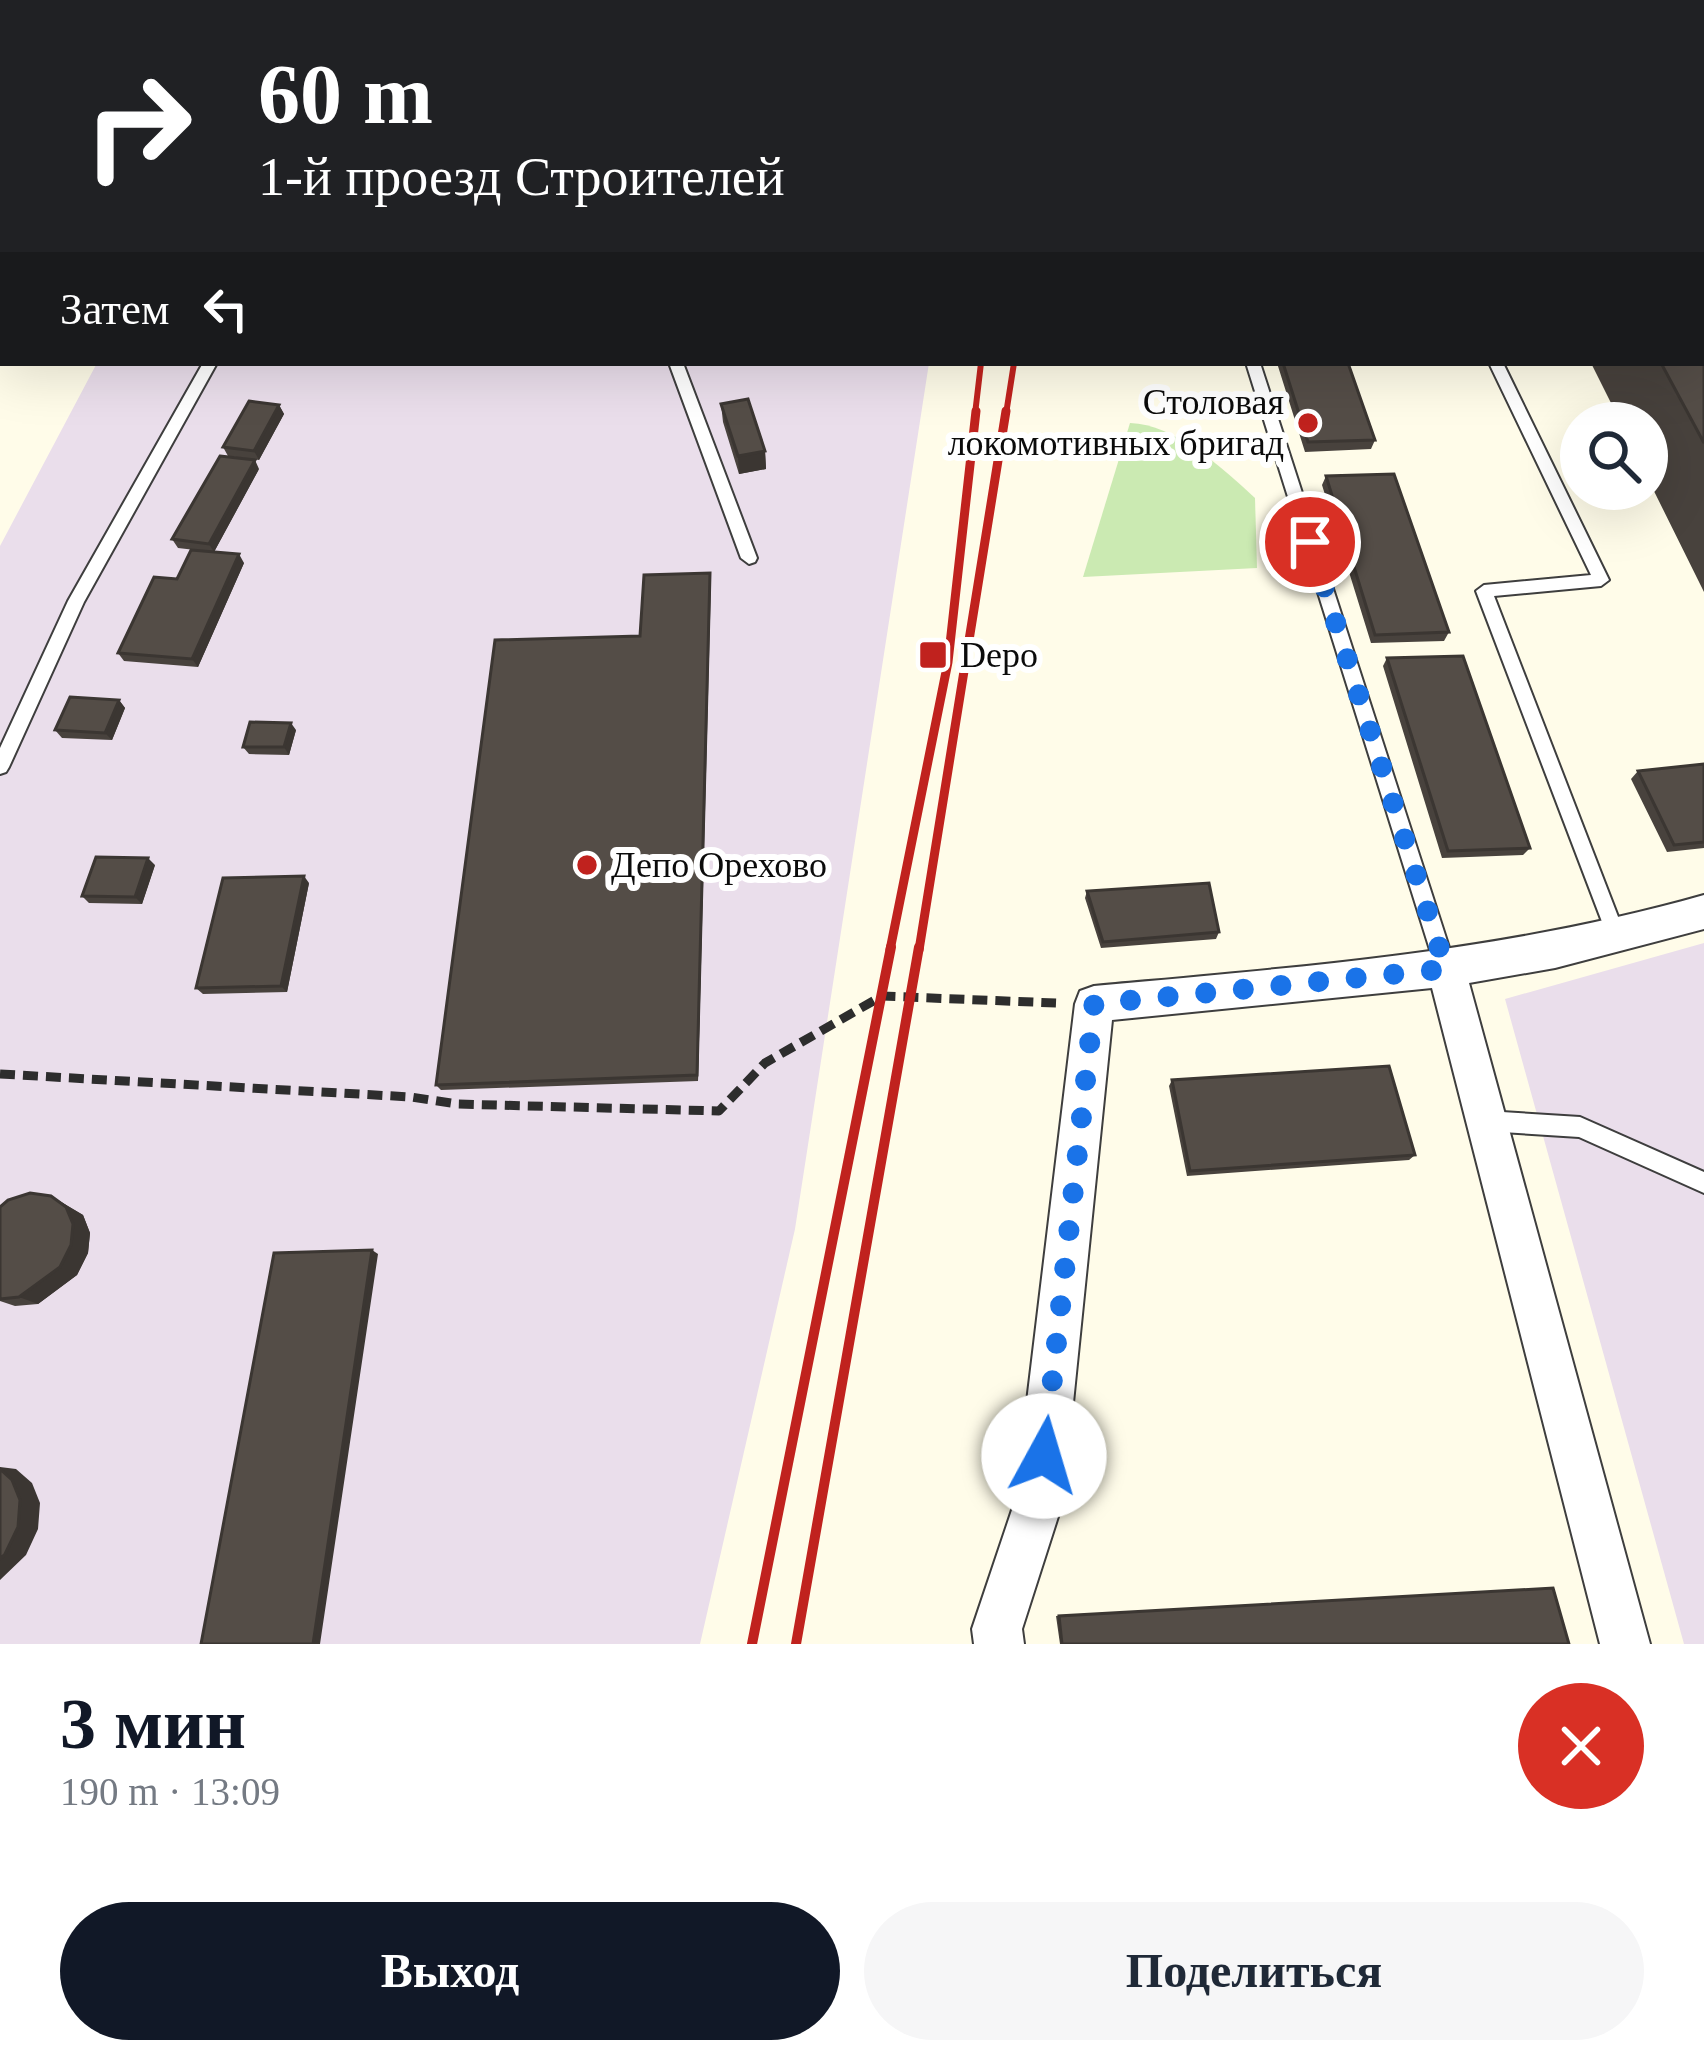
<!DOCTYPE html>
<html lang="ru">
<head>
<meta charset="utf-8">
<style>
  :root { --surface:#fff; --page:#f6f6f7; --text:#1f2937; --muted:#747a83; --accent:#111827 }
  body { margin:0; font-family:Georgia,serif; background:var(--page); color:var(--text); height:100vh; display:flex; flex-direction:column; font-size:45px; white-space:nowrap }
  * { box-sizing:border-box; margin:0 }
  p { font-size:39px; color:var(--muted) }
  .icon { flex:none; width:66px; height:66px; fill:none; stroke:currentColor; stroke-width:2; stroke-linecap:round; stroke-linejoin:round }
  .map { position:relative; height:1644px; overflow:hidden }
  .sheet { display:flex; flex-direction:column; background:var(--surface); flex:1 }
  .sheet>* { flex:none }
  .banner { position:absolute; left:0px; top:0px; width:1704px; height:366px; box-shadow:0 12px 48px #0002; background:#202124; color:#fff; overflow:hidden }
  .fabs { position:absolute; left:1560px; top:402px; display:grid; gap:24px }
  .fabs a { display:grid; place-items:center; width:108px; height:108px; border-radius:50%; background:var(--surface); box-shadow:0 12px 48px #0002; font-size:60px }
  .pin { position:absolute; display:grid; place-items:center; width:102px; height:102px; color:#fff; margin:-51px; border:6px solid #fff; border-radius:50%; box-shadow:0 3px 12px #0007 }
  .me { position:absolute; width:132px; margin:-66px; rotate:6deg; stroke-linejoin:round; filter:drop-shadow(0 0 9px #0008) }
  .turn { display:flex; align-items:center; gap:42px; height:252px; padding:0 60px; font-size:54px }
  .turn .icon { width:156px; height:156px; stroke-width:2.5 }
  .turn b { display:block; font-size:84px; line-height:102px }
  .then { display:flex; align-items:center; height:114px; padding:0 60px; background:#0003; gap:24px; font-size:45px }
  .round { display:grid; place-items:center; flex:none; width:126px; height:126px; border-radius:63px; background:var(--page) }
  .overview { display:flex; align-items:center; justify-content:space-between; height:204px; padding:0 60px }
  h1 { font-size:72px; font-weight:700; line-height:90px; color:var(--accent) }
  .primary-button { display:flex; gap:24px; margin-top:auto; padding:24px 60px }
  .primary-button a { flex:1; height:138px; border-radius:72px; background:var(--accent); color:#fff; font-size:48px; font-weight:700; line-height:138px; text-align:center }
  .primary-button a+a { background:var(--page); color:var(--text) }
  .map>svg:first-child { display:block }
</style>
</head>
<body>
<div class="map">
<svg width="1704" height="1644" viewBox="0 0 1704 1644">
  <rect width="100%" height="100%" fill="#fffce9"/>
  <path fill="#eadeeb" d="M97 363H929L795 1229 700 1644H0V546Z
    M1704 943V1644H1684L1505 999Z"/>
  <path fill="#cbeab2" d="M1130 423C1174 424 1224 469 1255 498L1257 568 1083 577Z"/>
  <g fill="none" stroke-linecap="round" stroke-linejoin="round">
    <g stroke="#3e3e3e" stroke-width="4">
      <path id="service" d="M430 0H442L440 3H428Z
        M569 0H581L580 3H568Z
        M1704 136V145L1701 146V137Z
        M1701 261H1704V271H1701Z
        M203 363H217L84 602 9 767 6 772 0 774V748L68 601Z
        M669 363H683L757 558 755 562 749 564 741 558Z
        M1249 363H1259L1261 366 1456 969 1453 975 1446 978 1439 975 1436 969 1247 366Z
        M1489 363H1503L1609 580 1601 586 1494 596 1627 940 1625 946 1618 949 1611 946 1609 940 1476 591 1484 585 1591 575Z
        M1486 1111 1580 1117 1704 1172V1193L1579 1137 1486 1131 1479 1128 1476 1121 1479 1114Z"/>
    </g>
    <g stroke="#3e3e3e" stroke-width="4">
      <path id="minor" d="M1704 895V929L1555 968 1469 983 1650 1644H1600L1432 988 1112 1020 1063 1501 1022 1629 1024 1644H974L972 1629 1015 1501 1075 1004 1080 991 1094 986C1300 967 1504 952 1704 895Z"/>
    </g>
    <path stroke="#2d2d2d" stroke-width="9" stroke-dasharray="15 8" stroke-linecap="butt" d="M0 1074 411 1097 457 1104 719 1111 765 1063 882 996 1056 1003"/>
    <use href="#service" fill="#fff" fill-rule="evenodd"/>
    <use href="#minor" fill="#fff" fill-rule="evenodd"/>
    <path stroke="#c0221e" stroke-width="6" d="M975 414 981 363
      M1006 414 1014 363"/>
    <path stroke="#c0221e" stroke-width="9" d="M890 950 948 662 976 411
      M919 950 1006 411"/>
    <path stroke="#c0221e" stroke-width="10" d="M752 1644 891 947
      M796 1644 919 947"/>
  </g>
  <path fill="#48423d" d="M309 0H392L390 3H310Z
    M1704 273V592L1647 477V423H1621L1591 363H1701Z
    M1277 363H1348L1375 440 1371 449 1305 452Z
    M721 404 765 451 766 469 739 474 723 422Z
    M279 405 284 414 259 460 228 456 223 447Z
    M259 469 214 552 244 563 198 667 124 661 118 653 204 551 178 548 172 539Z
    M1326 476 1449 632 1444 641 1371 643 1322 485Z
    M710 573 698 1081 441 1090 436 1085 640 636Z
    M1387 658 1530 848 1523 855 1442 858 1383 666Z
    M119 700 125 708 112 740 62 738 55 730Z
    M296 730 289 755 249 754 243 747Z
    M1704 764V848L1667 852 1631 779 1638 771Z
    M155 865 142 904 89 903 82 896Z
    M309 883 287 992 203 994 196 988Z
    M1087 891 1219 932 1216 939 1101 948 1085 898Z
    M1172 1080 1415 1155 1409 1160 1187 1176 1169 1086Z
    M51 1196 83 1215 90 1233 88 1253 77 1275 38 1304 15 1306 0 1301V1207Z
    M1553 1588 1569 1644H1060L1056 1616Z"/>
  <path fill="#3b3632" d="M279 405 284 414 259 460 254 451Z
    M765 451 766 469 739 474 738 456Z
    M255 460 259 469 214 552 209 544Z
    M239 554 244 563 198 667 192 659Z
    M710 573 711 582 698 1081 697 1075Z
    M119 700 125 708 112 740 105 733Z
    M291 723 296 730 289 755 284 747Z
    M148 858 155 865 142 904 135 897Z
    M304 876 309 883 287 992 281 986Z
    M51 1196 83 1215 90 1233 88 1253 77 1275 38 1304 19 1297Z
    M372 1250 378 1254 320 1644H313Z
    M0 1467 16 1469 32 1483 40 1503 38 1529 26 1555 0 1580Z"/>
  <path fill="#544d47" stroke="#3b3632" stroke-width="3" d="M625 0H954V3H625Z
    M1701 268 1704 273V443L1661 363H1701Z
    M1283 363H1348L1375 440 1308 442Z
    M748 399 765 451 738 456 721 404Z
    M249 401 279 405 254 451 223 447Z
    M220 456 255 460 209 544 172 539Z
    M1394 474 1449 632 1375 635 1326 476Z
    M191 550 239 554 192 659 118 653 154 577 177 579Z
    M710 573 697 1075 436 1085 495 640 640 636 644 575Z
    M1463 656 1530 848 1448 851 1387 658Z
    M70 697 119 700 105 733 55 730Z
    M250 722 291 723 284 747H243Z
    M1704 764V842L1674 845 1638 771Z
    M96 857 148 858 135 897 82 896Z
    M304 876 281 986 196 988 223 878Z
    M1209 883 1219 932 1103 942 1087 891Z
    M1389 1066 1415 1155 1190 1171 1172 1080Z
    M30 1193 51 1196 66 1207 73 1224 71 1245 60 1267 19 1297 0 1299V1207L8 1200Z
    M372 1250 313 1644H201L274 1253Z
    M0 1469 12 1480 20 1500 18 1527 5 1554 0 1559Z
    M1553 1588 1569 1644H1062L1059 1616Z"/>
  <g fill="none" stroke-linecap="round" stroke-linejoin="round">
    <path stroke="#1a73e8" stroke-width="21" stroke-dasharray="0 37.8" d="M1044 1456 1094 1004 1446 969 1310 542"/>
  </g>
  <g fill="#c0221e" stroke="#fff" stroke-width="4.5">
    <circle cx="1308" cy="423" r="12"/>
    <rect x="918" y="640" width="30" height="30" rx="6"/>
    <circle cx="587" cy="865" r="12"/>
  </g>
  <g text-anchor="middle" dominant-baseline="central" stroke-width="12" stroke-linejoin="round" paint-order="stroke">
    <g font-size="36" fill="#0b0b0b" stroke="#fff" text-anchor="start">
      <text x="1284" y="402" text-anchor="end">Столовая<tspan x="1284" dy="41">локомотивных бригад</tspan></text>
      <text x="960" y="655">Depo</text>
      <text x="611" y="865">Депо Орехово</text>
    </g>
  </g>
</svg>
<div class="fabs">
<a><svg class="icon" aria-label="search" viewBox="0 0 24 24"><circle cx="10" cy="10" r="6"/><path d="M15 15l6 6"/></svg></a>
</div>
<div class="pin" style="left:1310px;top:542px;background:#d93025"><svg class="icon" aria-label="arrive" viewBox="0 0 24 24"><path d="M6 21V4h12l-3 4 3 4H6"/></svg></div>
<svg class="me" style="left:1044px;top:1456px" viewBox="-20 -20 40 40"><circle r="19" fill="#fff"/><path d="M0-13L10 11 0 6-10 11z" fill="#1a73e8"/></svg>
<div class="banner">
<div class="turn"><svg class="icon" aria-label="right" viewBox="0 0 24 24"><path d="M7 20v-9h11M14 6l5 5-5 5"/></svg><div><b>60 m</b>1-й проезд Строителей</div></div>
<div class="then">Затем<svg class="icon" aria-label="left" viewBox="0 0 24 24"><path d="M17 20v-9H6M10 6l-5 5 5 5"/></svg></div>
</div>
</div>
<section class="sheet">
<div class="overview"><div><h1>3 мин</h1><p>190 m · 13:09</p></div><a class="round" style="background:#d93025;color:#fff"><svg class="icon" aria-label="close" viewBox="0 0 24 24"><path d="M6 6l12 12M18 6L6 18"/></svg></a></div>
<div class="primary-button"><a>Выход</a><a>Поделиться</a></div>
</section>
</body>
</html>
